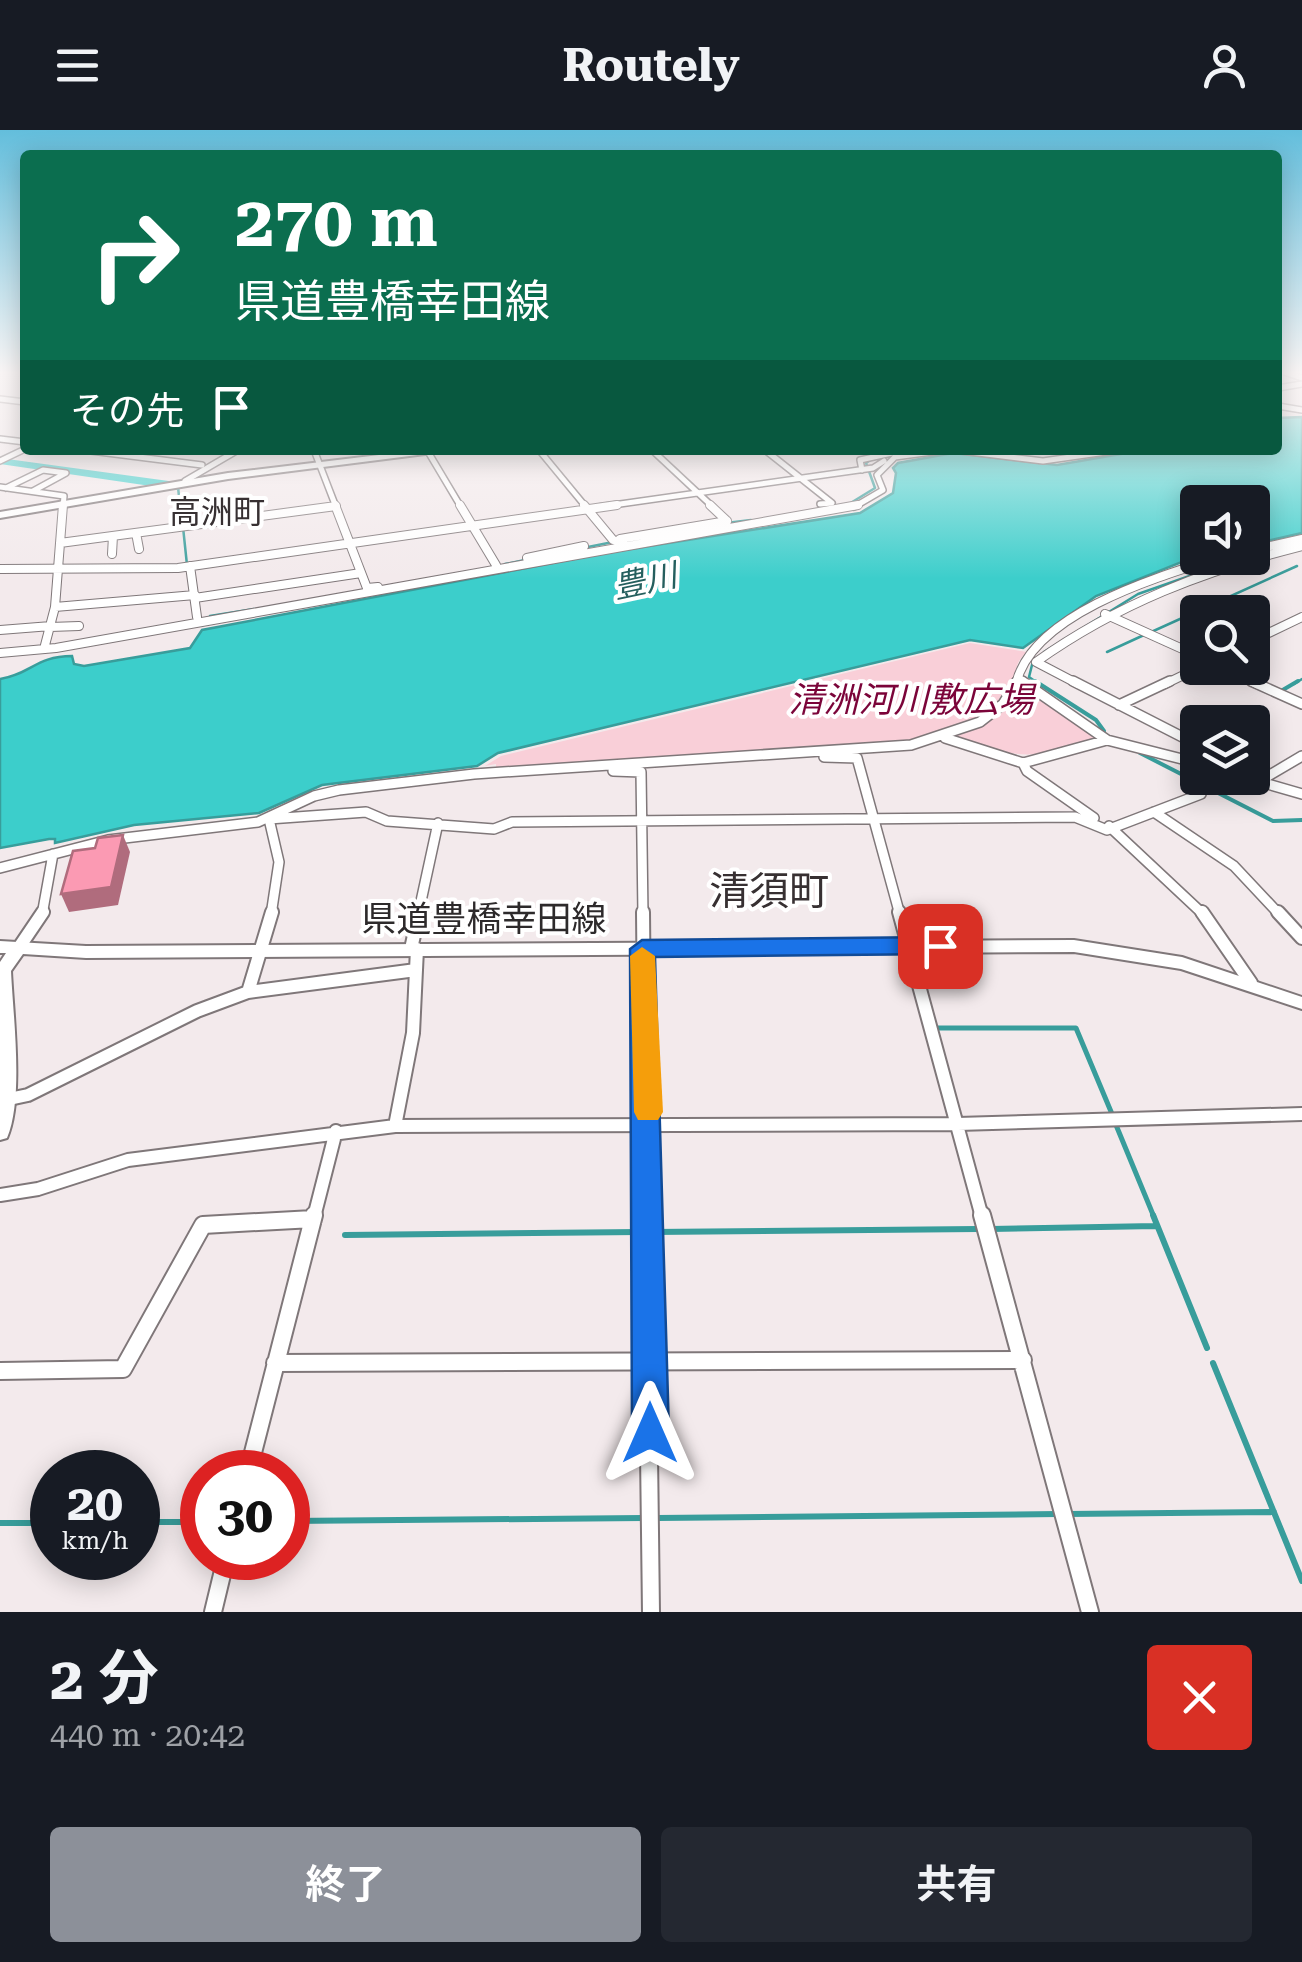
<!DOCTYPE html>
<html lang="ja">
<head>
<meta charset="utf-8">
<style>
  :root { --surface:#171b24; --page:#242831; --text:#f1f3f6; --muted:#9ea1a6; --accent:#8c9099 }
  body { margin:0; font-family:"Roboto Serif","Noto Sans JP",serif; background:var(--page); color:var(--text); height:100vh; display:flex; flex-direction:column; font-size:38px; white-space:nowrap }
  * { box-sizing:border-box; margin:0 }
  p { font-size:32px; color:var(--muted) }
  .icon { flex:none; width:55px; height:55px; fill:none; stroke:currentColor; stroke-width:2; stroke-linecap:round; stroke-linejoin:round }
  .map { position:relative; height:1482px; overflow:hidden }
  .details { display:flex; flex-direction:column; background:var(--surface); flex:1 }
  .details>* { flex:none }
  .guide { position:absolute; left:20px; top:20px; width:1262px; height:305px; border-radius:10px; box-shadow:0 5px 25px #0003; background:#0b6e4f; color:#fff; overflow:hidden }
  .buttons { position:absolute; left:1180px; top:355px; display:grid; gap:20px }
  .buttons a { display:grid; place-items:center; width:90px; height:90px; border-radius:10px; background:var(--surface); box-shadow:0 5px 25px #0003; font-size:50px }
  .speed { position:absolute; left:30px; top:1320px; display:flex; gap:20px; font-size:50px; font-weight:700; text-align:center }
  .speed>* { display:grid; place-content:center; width:130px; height:130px; border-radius:50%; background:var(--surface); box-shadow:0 5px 25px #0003; line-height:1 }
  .speed small { font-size:25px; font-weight:400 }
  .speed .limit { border:15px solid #d22; background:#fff; color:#111 }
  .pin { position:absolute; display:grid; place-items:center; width:85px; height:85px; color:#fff; margin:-42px; border-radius:20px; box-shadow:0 5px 15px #0006 }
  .me { position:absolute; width:110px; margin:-55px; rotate:0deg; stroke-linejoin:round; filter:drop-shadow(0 0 8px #0008) }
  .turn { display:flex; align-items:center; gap:35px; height:210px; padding:0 50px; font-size:45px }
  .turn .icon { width:130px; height:130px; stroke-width:2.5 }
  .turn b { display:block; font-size:70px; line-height:85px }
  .then { display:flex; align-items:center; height:95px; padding:0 50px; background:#0003; gap:20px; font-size:38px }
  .round { display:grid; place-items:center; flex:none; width:105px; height:105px; border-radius:10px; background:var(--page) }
  .summary { display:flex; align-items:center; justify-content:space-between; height:170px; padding:0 50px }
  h1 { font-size:60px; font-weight:700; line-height:75px }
  .cta { display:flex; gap:20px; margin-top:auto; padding:20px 50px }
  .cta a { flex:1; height:115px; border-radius:10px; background:var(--accent); color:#fff; font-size:40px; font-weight:700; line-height:115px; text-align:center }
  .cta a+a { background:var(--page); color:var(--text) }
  header { display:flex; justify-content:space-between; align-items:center; height:130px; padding:0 50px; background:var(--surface); font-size:45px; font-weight:700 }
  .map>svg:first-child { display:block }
</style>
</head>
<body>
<header><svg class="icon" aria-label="menu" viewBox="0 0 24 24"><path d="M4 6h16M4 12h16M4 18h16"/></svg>Routely<svg class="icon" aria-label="person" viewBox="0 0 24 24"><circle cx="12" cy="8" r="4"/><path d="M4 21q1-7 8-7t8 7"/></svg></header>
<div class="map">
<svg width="1302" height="1482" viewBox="0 0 1302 1482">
  <rect width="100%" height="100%" fill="#f3eaec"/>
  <path fill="#f9cfd8" d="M970 513 1027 522C1011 534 1019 549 1008 564 988 593 949 601 917 612L496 640V634L485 636 501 626Z
    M1022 557H1025L1100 609C1030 629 1027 630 957 609L955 605 1008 572Z"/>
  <path fill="#3ccecb" stroke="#389d9b" stroke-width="2.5" d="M1302 287V403L1253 414 1252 372H1198L1197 426 1096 466 1023 518 970 510 498 623 477 636 322 655 259 683 134 695 55 713V709H49L0 718V549C31 544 36 526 72 526L74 534 84 536 190 518 202 500 605 423 860 383 893 363 896 343 893 338 898 333 953 323 1057 335 1144 320H1278V288Z"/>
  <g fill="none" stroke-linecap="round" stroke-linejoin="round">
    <path stroke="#389d9b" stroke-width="2.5" d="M901 322 915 321
      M178 357 182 395
      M849 374 875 358 866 333 872 329
      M726 393 751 390
      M183 397 187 435
      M583 418 613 412
      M1252 425 1272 420
      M505 434 525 430
      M210 486 254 479
      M1149 503 1297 436
      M1044 522 1138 464 1241 428
      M1107 522 1144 505
      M1033 531 1029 547 1039 554
      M1294 554 1302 549"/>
    <path stroke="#389d9b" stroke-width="4" d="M1035 551 1096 590 1104 601
      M1281 561 1298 551
      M1140 623 1273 691 1302 690"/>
    <path stroke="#389d9b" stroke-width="5" d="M934 898H1076L1112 984
      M1116 995 1154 1087"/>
    <path stroke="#389d9b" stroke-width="6" d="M1153 1085 1207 1218
      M991 1099 1156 1096
      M653 1102 978 1099
      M345 1105 639 1102
      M1213 1233 1302 1451
      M1067 1384 1274 1382
      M657 1388 1058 1384
      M288 1391 643 1388
      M138 1392H202
      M0 1393H52"/>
    <path fill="#3ccecb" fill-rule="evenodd" d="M0 328 176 352 185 348 191 351 178 360 0 334Z"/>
    <g stroke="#7f7779" stroke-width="8">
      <path id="street-far4" d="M1284 242 1302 248
        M1278 258 1302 254
        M0 269 25 272
        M1278 276 1302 280
        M0 309 25 312
        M83 320 202 335
        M314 320 336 377
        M427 320 461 377
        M539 320 586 377
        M652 320 713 377
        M765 320 832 373 820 374
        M954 320 1043 331 1120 320
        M0 331 25 319
        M862 340 860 330 901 321
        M185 351 238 320
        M0 357 64 366 63 377
        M6 358 43 340 66 343 33 361
        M326 377 336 376
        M599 377 873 338 884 331
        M854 377 883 360 877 345 895 327 947 320"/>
    </g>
    <g stroke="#7f7779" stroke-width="10">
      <path id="street-far3" d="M335 375 367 458 378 457
        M460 375 496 435
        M584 375 613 410 624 413
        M710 375 727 391
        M136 403 139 419
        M620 409 727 391
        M60 413 336 376
        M1252 420 1302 409
        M112 424 113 406
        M527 428 584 416
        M190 436 197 487
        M0 439 178 438 617 375
        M195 468 361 443
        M55 477 195 465
        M1105 484 1198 526
        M50 497 79 496
        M0 500 51 496
        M1252 511 1302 487
        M44 519 55 477 63 375
        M0 523 56 518 858 375
        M1222 538 1257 554
        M1019 549 1026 554
        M1016 554C1032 484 1157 447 1218 428
        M1078 554 1036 532C1119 473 1204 441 1302 416
        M1165 554 1198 538"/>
    </g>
    <g stroke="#7f7779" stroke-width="12">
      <path id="street-far2" d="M1022 551 1107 610
        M1073 551 1198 615
        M1251 551 1302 574
        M1119 575 1170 551
        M945 608 1023 633 1027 641 1094 688
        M824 627 857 628 900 785
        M1023 633 1107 610 1198 633
        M613 641 641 642 643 785
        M1247 648 1302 664
        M1263 649 1302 626
        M1154 682 1234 736 1280 785
        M1109 696 1204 785
        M0 738 108 710 258 692 314 666 339 660 474 644 911 615 980 592 1003 574 1017 551
        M42 785 53 724
        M271 785 279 732 269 689 366 682 387 691 494 699 512 692 1075 687 1107 700 1201 664
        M418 785 438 693"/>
    </g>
    <g stroke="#7f7779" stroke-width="16">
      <path id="street-far1" d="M643 782 646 1087
        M899 782 982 1087
        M1202 782 1251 853
        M1278 782 1302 808
        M18 819 43 782
        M411 819 419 782
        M248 862 272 782
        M0 971 28 965 197 881 248 862 416 840
        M395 996 413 903 417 819
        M0 1065 38 1059 128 1030 395 996 958 994 1302 984
        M314 1087 336 1001"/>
    </g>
    <g stroke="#7f7779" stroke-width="20">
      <path id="street" d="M646 1085 651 1482
        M982 1085 1090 1482
        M275 1233 1023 1230
        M0 1241 123 1239 203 1095 313 1089
        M248 1342 314 1085
        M213 1482 226 1428"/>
    </g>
    <g stroke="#7f7779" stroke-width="4">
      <path id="secondary" d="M421 320H445L441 322 228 349 0 388V382L228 343Z
        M1074 810 1182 827 1302 867V879L1181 839 1074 822 86 828 23 824 11 841C13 886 24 968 7 1008L0 1010V832L6 823H0V811L86 816Z"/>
    </g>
    <use href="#street-far4" stroke="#fff" stroke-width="5"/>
    <use href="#street-far3" stroke="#fff" stroke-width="8"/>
    <use href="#street-far2" stroke="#fff" stroke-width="9"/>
    <use href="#street-far1" stroke="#fff" stroke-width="12"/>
    <use href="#street" stroke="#fff" stroke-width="16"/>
    <use href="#secondary" fill="#fff" fill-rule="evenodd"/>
  </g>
  <path fill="#b06c7d" d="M123 705 130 722 118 775 69 782 61 764Z"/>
  <path fill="#fb9ab3" stroke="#b06c7d" stroke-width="2.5" d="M123 705 111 757 61 764 73 721 95 718 98 708Z"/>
  <linearGradient id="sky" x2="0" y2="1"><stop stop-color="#63bedc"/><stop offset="0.54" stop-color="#faf6f6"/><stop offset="1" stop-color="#faf6f6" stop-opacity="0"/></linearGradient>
  <rect width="1302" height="449" fill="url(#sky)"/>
  <path fill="#1a73e8" stroke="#114b97" stroke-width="2.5" d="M940 807 952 816 940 824 655 827 669 1303 663 1316 650 1321 638 1316 632 1303 630 819 642 810Z"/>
  <path fill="#f59e0b" d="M642 817 655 826 663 982 658 990H638L634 982 630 826Z"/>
  <g text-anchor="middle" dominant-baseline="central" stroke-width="8" stroke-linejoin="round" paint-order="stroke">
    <g font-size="32" fill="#373032" stroke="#fff">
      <text x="217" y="382">高洲町</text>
    </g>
    <g font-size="32" font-style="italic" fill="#255f5e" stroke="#fff">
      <text transform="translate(645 451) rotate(-12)">豊川</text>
    </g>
    <g font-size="35" font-style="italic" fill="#7b0439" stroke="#fff">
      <text x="911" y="570">清洲河川敷広場</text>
    </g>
    <g font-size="35" fill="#2d2a2b" stroke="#fff">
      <text x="484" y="789">県道豊橋幸田線</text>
    </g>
    <g font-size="40" fill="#373032" stroke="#fff">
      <text x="769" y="761">清須町</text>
    </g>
  </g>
</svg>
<div class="buttons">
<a><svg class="icon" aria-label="sound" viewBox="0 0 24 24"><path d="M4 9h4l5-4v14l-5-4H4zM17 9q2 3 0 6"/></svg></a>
<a><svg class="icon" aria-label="search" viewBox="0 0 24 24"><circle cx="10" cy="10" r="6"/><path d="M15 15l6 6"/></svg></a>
<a><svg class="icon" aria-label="layers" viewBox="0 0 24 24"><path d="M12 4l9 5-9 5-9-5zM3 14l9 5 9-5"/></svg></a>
</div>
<div class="speed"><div>20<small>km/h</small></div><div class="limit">30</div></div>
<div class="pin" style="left:940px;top:816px;background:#d93025"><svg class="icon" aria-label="arrive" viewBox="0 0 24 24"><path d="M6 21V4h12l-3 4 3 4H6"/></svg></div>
<svg class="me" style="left:650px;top:1303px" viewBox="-20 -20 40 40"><path d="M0-17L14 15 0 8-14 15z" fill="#1a73e8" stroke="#fff" stroke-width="4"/></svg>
<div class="guide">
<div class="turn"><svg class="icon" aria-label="right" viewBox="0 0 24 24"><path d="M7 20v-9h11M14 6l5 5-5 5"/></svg><div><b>270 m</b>県道豊橋幸田線</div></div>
<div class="then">その先<svg class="icon" aria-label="arrive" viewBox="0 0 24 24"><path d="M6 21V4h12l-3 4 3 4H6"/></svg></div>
</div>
</div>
<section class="details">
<div class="summary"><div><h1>2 分</h1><p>440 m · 20:42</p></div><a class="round" style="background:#d93025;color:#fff"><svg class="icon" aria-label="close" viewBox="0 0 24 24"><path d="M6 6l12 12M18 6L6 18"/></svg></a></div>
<div class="cta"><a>終了</a><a>共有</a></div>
</section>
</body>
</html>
